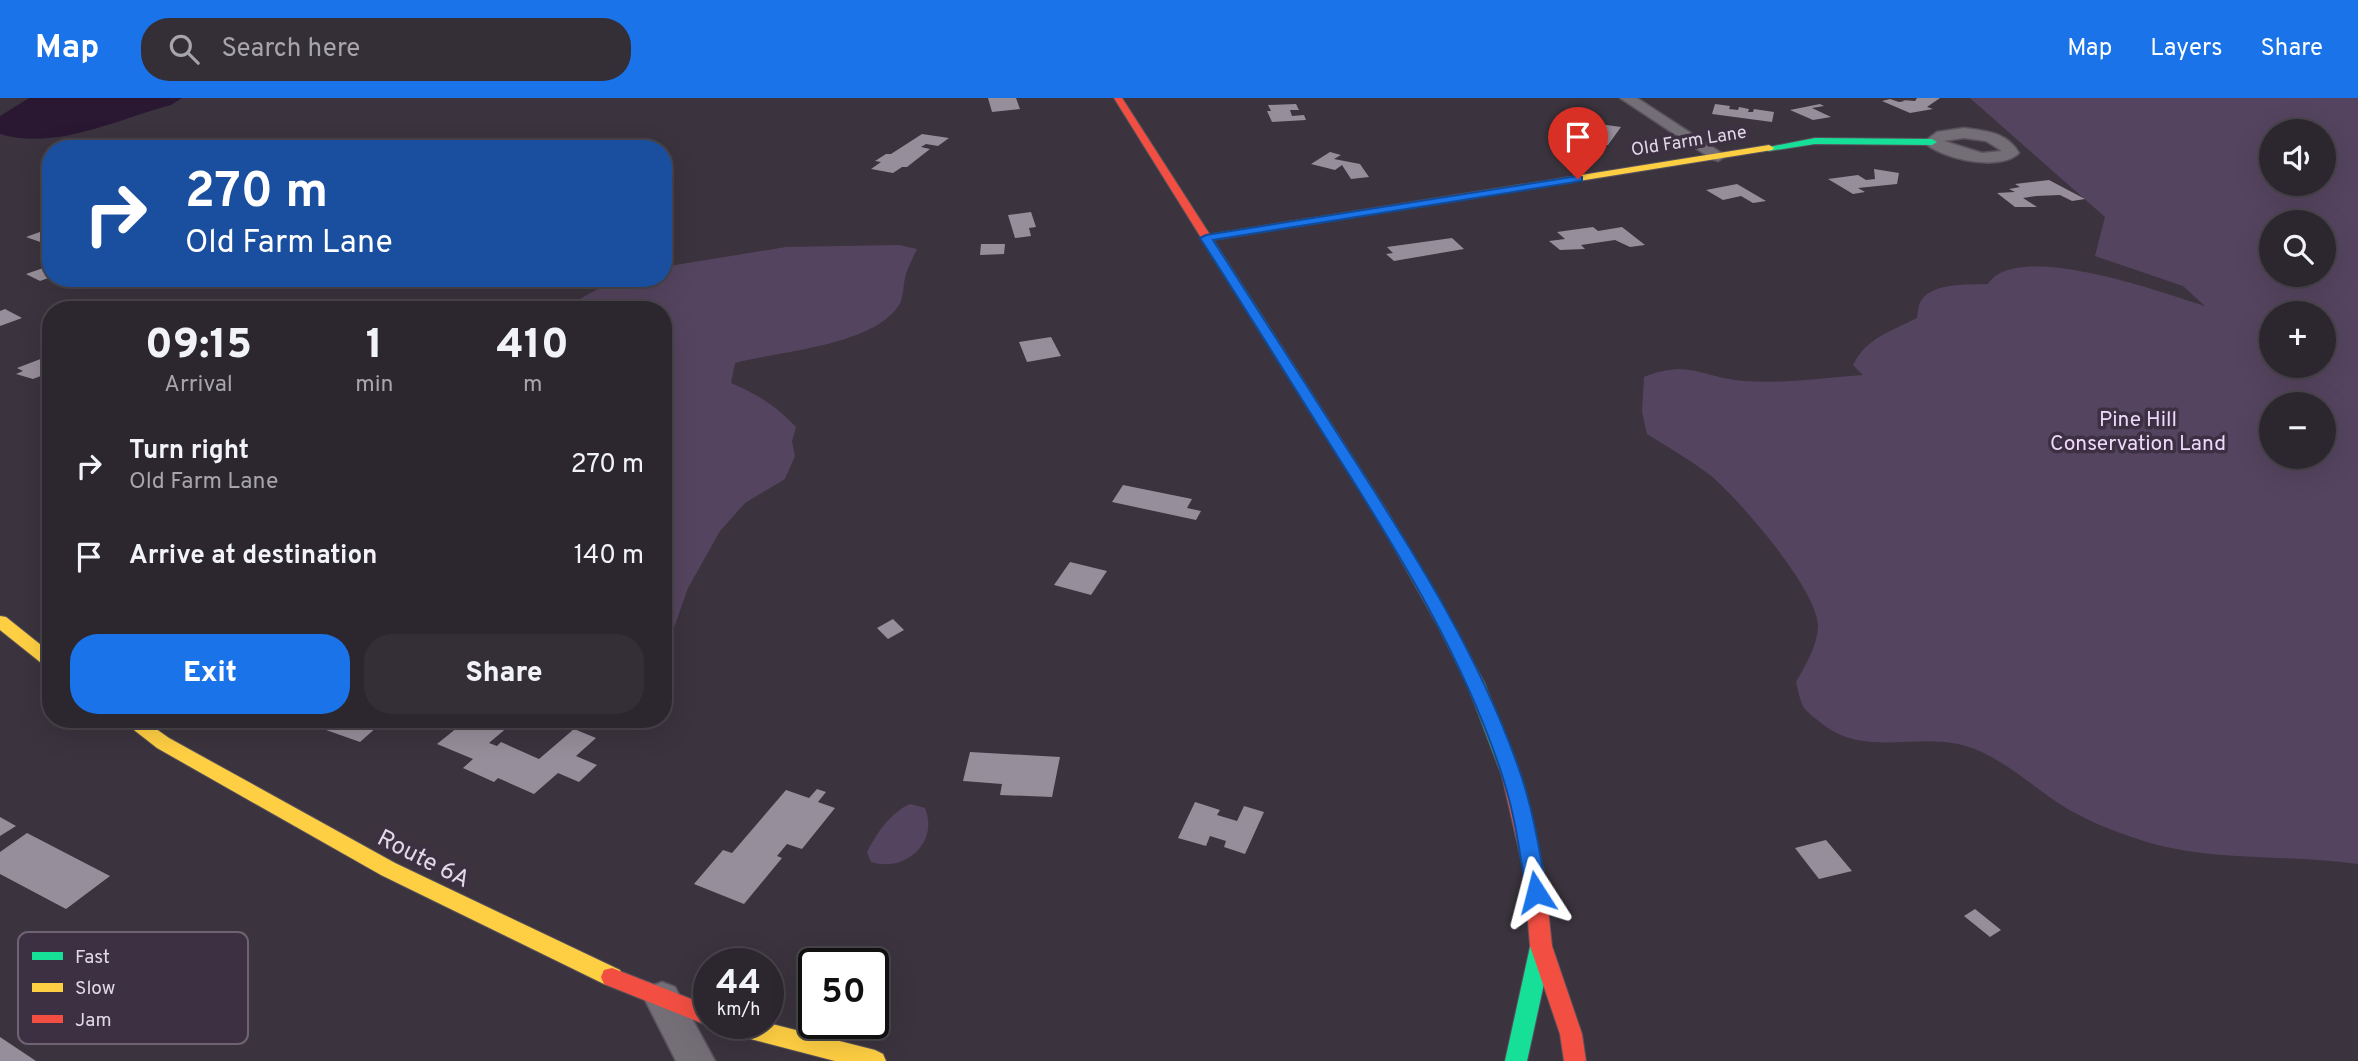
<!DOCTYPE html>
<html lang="en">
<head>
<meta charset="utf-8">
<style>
  :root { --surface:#2c272e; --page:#342f36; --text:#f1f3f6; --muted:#a6a5aa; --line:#48444a; --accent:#1a73e8 }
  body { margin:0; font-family:Overpass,sans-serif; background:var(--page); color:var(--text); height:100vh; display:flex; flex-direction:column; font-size:26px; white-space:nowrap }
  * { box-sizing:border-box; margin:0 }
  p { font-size:23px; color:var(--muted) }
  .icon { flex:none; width:38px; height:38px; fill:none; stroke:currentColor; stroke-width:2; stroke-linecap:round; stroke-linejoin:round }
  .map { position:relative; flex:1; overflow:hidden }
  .side { position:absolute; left:42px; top:203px; width:630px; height:427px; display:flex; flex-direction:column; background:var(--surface); border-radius:28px; box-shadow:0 7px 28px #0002,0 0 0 2px var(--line) }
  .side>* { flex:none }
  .top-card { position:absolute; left:42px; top:42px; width:630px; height:147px; border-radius:28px; box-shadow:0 7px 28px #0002,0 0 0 2px var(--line); background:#1a4fa0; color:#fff; overflow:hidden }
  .buttons { position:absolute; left:2259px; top:21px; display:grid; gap:14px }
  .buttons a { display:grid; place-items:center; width:77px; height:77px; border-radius:50%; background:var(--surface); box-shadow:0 7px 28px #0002,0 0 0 2px var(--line); font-size:35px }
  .speed { position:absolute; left:693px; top:850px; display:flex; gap:14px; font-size:35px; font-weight:700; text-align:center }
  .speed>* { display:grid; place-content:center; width:91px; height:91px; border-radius:50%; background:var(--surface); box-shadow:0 7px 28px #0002,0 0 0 2px var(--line); line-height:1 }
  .speed small { font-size:18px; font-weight:400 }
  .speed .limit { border:4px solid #111; border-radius:10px; background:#fff; color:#111 }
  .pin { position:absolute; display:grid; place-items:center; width:60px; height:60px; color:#fff; margin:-72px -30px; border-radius:50% 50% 50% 0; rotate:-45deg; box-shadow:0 0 7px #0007 }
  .pin .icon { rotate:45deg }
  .me { position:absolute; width:77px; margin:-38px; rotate:351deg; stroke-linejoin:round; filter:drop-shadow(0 0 5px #0008) }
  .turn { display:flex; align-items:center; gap:24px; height:147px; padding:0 28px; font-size:32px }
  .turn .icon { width:91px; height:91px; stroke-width:2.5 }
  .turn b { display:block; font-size:49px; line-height:60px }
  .eta { display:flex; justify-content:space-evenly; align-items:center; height:119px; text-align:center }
  .eta b { font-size:42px; font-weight:800; line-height:49px }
  .action { display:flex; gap:14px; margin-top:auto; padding:14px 28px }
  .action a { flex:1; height:80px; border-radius:28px; background:var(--accent); color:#fff; font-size:28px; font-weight:800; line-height:80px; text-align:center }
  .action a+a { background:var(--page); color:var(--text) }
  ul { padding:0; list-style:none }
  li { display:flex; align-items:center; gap:21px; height:91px; padding:0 28px }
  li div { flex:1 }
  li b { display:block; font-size:26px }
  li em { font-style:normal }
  header { display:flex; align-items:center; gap:42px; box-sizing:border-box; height:98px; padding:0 35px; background:var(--accent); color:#fff }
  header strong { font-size:33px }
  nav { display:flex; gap:38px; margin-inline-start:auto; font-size:24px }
  .search { width:490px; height:63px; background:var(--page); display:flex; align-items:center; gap:18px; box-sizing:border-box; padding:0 24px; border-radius:28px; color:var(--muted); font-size:26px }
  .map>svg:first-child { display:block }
</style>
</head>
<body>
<header>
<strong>Map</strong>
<div class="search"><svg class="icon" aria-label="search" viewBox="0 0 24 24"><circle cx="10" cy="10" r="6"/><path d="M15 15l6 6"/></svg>Search here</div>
<nav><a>Map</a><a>Layers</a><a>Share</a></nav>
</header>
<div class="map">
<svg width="2358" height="963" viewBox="0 0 2358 963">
  <rect width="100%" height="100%" fill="#3b343e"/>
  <path fill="#55445f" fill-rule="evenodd" d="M1970 0H2358V766C2280 755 2202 766 2126 737 2106 730 2082 720 2063 708 2031 688 1997 654 1958 646 1910 636 1861 659 1820 624 1815 620 1808 615 1804 610 1800 603 1798 592 1796 584 1805 568 1817 549 1818 529 1819 493 1738 400 1710 377 1690 362 1668 349 1647 336L1642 314 1644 279C1690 261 1702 280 1744 283 1783 286 1824 280 1863 277L1853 267C1866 240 1892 233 1917 220 1918 215 1918 207 1921 203 1932 184 1970 187 1988 186 2016 141 2164 195 2205 208L2183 188 2095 158 2105 119ZM2272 33H2324V86H2272ZM2272 124H2324V177H2272ZM2272 215H2324V268H2272ZM2272 306H2324V359H2272Z
    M899 147 917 151C913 159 909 168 906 176 903 185 904 199 899 207 873 248 779 253 735 265L731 285C757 296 776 308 796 329L792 343 795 358 785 381 745 405 720 433 688 490 670 541 663 550V212H560L614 182 663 180V169L786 149Z
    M910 706 925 710C939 744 906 775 871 764L867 754C877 735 890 715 910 706Z"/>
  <path fill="#2a1833" d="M29 0H182L171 7C118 21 55 53 0 36V18Z"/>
  <path fill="#968e9a" d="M988 0H1016L1020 11 992 14Z
    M1917 0H1940L1927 9 1933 11 1910 15 1882 3 1890 1 1899 4 1905 3 1902 2 1915 3Z
    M1296 6 1299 12H1290L1292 18 1304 17 1306 22 1272 24 1267 13H1271L1268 7Z
    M1715 6 1730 8 1729 11 1738 12 1739 9 1749 11 1748 14H1753L1754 11 1774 14 1772 24 1712 16Z
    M1820 6 1824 8 1812 10 1831 19 1813 22 1790 12Z
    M1599 26 1621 29 1608 47H1587L1580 43 1581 36 1586 31 1597 30Z
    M922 36 949 40 938 48 926 46 921 49 930 51 907 69H902L893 75 871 71 881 64 875 63 886 56H891Z
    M112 46 126 50 146 49 100 51Z
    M1330 54 1341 57 1334 61 1360 66 1369 79 1351 81 1342 67 1335 72 1311 66Z
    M1874 71 1899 75 1897 86 1858 90 1865 94 1853 96 1828 81 1858 77 1866 82 1875 81Z
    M2049 82 2085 101 2072 103 2060 97 2036 98 2023 100 2037 109H2015L1997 95 2015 94 2009 91 2020 89 2015 86Z
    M1737 86 1766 103 1753 105 1741 98 1723 102 1706 92Z
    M1031 114 1036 129 1029 130 1031 138 1015 140 1008 117Z
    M1593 129 1598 133 1622 129 1645 147 1630 149 1615 142 1581 147 1585 151 1560 152 1549 143 1565 141 1557 134Z
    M51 130V144L46 146 26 139Z
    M1452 140 1464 151 1394 163 1386 156 1393 155 1387 149Z
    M981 146H1005L1004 156 980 157Z
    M49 168 51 179 40 183 26 176Z
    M5 211 22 220 0 228V213Z
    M1051 239 1061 258 1027 264 1019 244Z
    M51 257V274L33 281 16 276 23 273 17 270Z
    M1123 387 1192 401 1187 410 1201 413 1196 422 1112 404Z
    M1070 464 1107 473 1091 497 1054 487Z
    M893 521 904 532 888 541 877 530Z
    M295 621H386L360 644Z
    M468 621H494L509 628 489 645 497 648 501 644 539 661 574 631 596 640 576 658 597 667 579 684 558 675 534 696 498 680 494 684 463 670 473 661 437 646Z
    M970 654 1060 659 1052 699 1000 697 1002 686 963 683Z
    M817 691 826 694 818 704 835 710 802 751 787 746 777 758 782 760 744 806 694 786 723 752 732 755 786 692 809 700Z
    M1195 704 1220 712 1217 717 1237 723 1244 708 1264 714 1245 756 1224 749 1226 743 1210 738 1206 748 1178 740Z
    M0 719 16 728 0 738Z
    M27 735 110 778 66 811 0 776V754Z
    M1826 742 1852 773 1819 781 1795 750Z
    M1975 811 2001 832 1990 839 1964 818Z
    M0 939 36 963H0Z"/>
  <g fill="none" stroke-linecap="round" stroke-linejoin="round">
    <g stroke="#58525b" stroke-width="3">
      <path id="street" d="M1620 0H1637L1726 58 1718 63 1712 61Z
        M1964 30C1986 33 2007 34 2019 55 2001 74 1940 61 1924 44L1937 34ZM1964 40 1986 43 2002 53 1982 55 1944 43Z
        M662 884 675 889 715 963H676L644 900 649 889Z"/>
    </g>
    <g stroke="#58525b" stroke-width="2">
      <path id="fast" d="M1815 40 1932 41 1937 44 1932 47 1815 46 1769 53 1764 50Z
        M1320 315 1327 319 1389 416 1455 530 1485 586 1520 678 1518 683 1511 685 1504 683 1502 678 1467 586 1439 530 1375 416 1313 319Z
        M1541 840 1548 843 1552 849 1527 963H1505L1530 849 1534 843Z"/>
    </g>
    <g stroke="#58525b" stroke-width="2">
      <path id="slow" d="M1769 47 1774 50 1772 52 1206 143 1201 140 1206 137Z
        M0 518 6 519 51 555V570L45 568 0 532Z
        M120 621H142L169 640 395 765 620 872 623 879 620 886 612 888 604 886 381 777 157 650Z
        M768 925 875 952 883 956 886 963H835L731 936 723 933 720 926Z"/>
    </g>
    <g stroke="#58525b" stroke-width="2">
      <path id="jam" d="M1114 0H1122L1327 319 1325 322 1320 323 1313 319Z
        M1511 671 1518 673 1520 678 1544 774 1552 848 1582 936 1586 963H1564L1560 936 1530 848 1524 774 1502 678 1504 673Z
        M612 870 709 908V926H715L709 928 604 886 601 879 604 872Z"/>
    </g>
    <use href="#street" fill="#746f77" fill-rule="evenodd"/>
    <use href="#fast" fill="#16e098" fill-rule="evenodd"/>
    <use href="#slow" fill="#ffcf43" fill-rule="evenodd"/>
    <use href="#jam" fill="#f24e42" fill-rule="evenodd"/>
  </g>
  <path fill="#1a73e8" stroke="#114b97" stroke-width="2" d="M1578 78 1582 79V83L1213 142C1258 212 1303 282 1348 352 1415 456 1483 563 1522 680 1534 717 1540 756 1547 794L1544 800 1536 803 1529 800 1526 794C1520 756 1515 717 1503 680 1465 562 1399 455 1333 351 1289 281 1245 210 1200 140L1206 137Z"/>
  <g text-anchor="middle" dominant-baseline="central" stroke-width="7" stroke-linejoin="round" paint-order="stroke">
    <g font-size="18" fill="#e1d9e5" stroke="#3c3042">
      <text transform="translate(1689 44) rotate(-9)">Old Farm Lane</text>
    </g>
    <g font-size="21" fill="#efd8fc" stroke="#3c3042">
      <text x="2138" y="322">Pine Hill<tspan x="2138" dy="24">Conservation Land</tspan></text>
    </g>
    <g font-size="24" fill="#e1d9e5" stroke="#3c3042">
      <text transform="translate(423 762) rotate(27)">Route 6A</text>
    </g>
  </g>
  <rect x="18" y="834" width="230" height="112" rx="10" fill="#3c3042" stroke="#6e6373" stroke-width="2"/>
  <rect x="32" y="854" width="31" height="8" fill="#16e098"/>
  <rect x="32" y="885" width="31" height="9" fill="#ffcf43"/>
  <rect x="32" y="917" width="31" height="8" fill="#f24e42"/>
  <g font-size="19" fill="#e1d9e5">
    <text x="75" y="865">Fast</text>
    <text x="75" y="896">Slow</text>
    <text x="75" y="928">Jam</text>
  </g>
</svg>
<div class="buttons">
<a><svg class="icon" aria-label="sound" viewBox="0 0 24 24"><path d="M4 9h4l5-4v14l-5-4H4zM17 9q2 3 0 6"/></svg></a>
<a><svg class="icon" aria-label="search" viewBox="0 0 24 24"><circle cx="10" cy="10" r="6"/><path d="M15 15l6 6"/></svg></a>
<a>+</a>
<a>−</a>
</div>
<div class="speed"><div>44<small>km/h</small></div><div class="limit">50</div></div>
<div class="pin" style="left:1578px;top:81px;background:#d93025"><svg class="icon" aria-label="arrive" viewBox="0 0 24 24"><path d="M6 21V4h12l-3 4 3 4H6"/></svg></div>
<svg class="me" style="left:1536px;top:794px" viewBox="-20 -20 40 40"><path d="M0-17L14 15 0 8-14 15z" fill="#1a73e8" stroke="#fff" stroke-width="4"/></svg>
<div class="top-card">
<div class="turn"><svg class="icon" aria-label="right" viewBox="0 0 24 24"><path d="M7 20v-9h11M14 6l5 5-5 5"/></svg><div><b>270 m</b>Old Farm Lane</div></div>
</div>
<section class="side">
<div class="eta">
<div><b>09:15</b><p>Arrival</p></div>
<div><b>1</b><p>min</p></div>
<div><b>410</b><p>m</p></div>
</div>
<ul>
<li><svg class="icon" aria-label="right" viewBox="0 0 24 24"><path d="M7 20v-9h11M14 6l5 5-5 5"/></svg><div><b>Turn right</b><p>Old Farm Lane</p></div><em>270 m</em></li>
<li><svg class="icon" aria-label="arrive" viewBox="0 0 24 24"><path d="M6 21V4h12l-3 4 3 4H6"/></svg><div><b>Arrive at destination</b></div><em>140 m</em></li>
</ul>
<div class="action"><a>Exit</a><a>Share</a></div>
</section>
</div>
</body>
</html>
